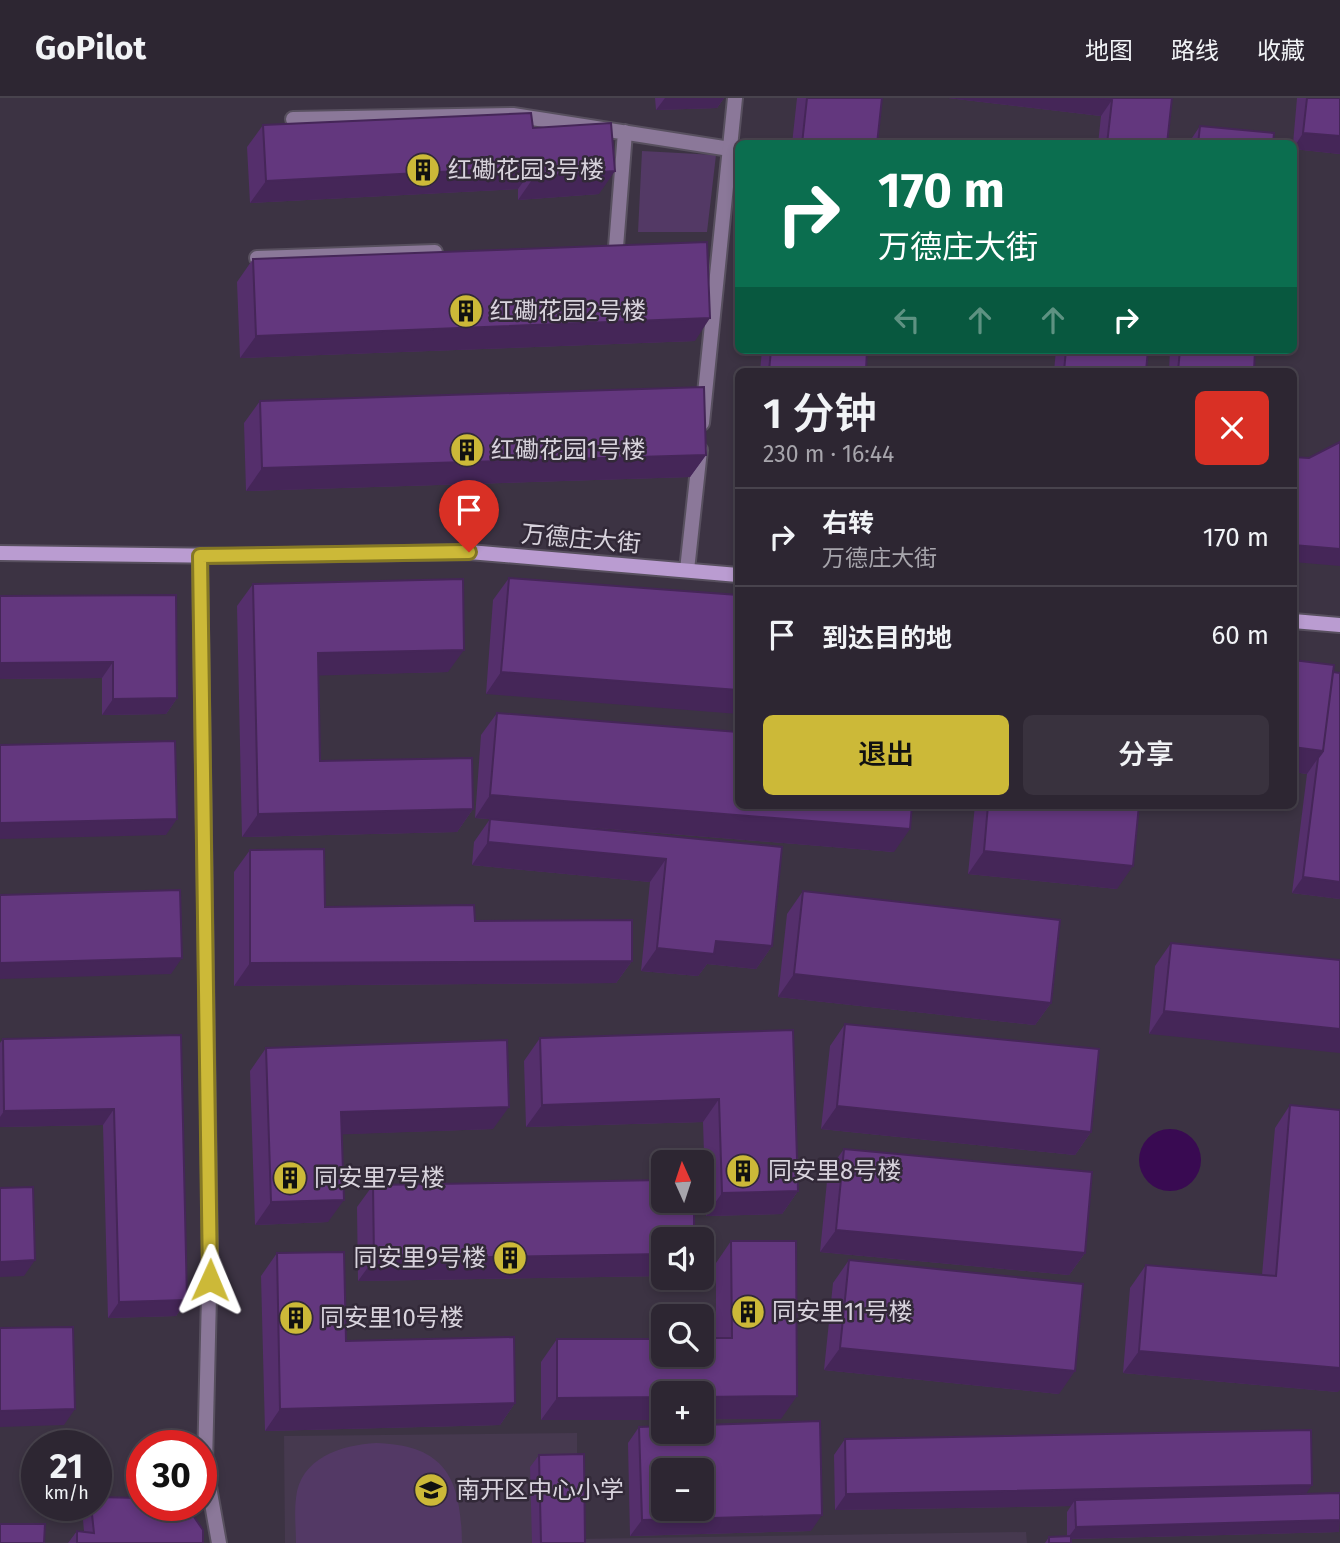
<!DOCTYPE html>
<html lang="zh">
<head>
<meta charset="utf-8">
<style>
  :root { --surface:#2d2632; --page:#39323e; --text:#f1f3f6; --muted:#a7a5ac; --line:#48434d; --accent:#ccb938 }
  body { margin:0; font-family:"Fira Sans","Noto Sans SC",sans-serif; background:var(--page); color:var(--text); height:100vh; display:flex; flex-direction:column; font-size:26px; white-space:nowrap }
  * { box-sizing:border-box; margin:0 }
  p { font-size:23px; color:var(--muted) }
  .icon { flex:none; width:38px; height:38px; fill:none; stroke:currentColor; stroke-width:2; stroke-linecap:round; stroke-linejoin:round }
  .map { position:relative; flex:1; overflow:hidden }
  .drawer { position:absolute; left:735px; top:270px; width:562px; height:441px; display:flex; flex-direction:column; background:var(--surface); border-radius:10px; box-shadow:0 4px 10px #0003,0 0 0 2px var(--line) }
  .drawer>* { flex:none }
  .guide { position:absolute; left:735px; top:42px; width:562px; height:214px; border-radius:10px; box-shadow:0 4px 10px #0003,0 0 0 2px var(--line); background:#0b6e4f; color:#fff; overflow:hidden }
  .needle { width:46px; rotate:357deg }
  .controls { position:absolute; left:651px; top:1052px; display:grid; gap:14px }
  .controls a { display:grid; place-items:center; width:63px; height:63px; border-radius:10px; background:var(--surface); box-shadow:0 4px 10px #0003,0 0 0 2px var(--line); font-size:35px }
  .speed { position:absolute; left:21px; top:1332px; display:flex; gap:14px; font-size:35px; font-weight:700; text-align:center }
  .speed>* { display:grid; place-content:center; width:91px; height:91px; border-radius:50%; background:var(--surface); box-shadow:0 4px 10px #0003,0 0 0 2px var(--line); line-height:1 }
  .speed small { font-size:18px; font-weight:400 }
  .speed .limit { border:10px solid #d22; background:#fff; color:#111 }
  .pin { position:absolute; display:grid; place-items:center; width:60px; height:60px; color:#fff; margin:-72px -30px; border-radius:50% 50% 50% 0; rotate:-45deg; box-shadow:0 0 7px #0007 }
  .pin .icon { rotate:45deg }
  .me { position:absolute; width:77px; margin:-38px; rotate:1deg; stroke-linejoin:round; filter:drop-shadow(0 0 5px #0008) }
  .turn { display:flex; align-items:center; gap:24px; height:147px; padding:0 28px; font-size:32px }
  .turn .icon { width:91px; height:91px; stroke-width:2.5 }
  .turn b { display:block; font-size:49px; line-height:60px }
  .lanes { display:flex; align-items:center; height:66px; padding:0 28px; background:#0003; justify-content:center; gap:35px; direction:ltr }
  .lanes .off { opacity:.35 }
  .round { display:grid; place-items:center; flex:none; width:74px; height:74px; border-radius:10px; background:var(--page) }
  .headline { display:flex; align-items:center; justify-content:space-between; height:119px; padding:0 28px }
  h1 { font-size:42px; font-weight:600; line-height:52px }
  .button { display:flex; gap:14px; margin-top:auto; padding:14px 28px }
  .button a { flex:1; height:80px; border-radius:10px; background:var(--accent); color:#111; font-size:28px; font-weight:600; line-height:80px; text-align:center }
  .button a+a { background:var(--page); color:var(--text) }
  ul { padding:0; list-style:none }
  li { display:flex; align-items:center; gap:21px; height:98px; padding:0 28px; border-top:2px solid var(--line) }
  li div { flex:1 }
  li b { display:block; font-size:26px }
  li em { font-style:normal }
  header { display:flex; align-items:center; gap:42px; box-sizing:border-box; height:98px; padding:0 35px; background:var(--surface); border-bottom:2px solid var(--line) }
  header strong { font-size:33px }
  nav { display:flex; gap:38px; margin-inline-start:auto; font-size:24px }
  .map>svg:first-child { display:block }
</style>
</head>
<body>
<header>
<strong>GoPilot</strong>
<nav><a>地图</a><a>路线</a><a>收藏</a></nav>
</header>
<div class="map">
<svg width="1340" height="1445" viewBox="0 0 1340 1445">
  <rect width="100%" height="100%" fill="#3c3343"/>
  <path fill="#46394f" d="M577 1335V1441L1026 1434 1027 1445H285L284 1338Z"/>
  <path fill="#533965" d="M642 53 716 57 707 134H638Z
    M376 1345C446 1347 461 1381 462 1445H296C296 1430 294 1415 296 1400 300 1360 341 1347 376 1345Z"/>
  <path fill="#390a52" d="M1139 1062a31 31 0 1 1 62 0a31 31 0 1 1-62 0Z"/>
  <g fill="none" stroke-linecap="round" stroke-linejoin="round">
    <g stroke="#58505f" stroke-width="18">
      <path id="lane" d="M293 21 513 17 730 51
        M616 149 625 34
        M257 160 435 154"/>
    </g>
    <g stroke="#58505f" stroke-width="18">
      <path id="street" d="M702 325 735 0
        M200 458 210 1155 205 1366 219 1445
        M687 472 700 352"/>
    </g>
    <g stroke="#58505f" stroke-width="18">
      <path id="secondary" d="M0 455 229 458 469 454 738 477
        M1293 523 1340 527"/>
    </g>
    <use href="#lane" stroke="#8b7899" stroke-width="14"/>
    <use href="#street" stroke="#8b7899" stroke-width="14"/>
    <use href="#secondary" stroke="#ba9cd1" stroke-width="14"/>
  </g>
  <path fill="#552f6c" d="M655 0H724L717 10 656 12Z
    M797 0H882L877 46H792Z
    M948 0H1172L1167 46H1098L1101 18Z
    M1297 0H1340V56L1293 51V46Z
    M263 27 533 30 599 96 518 102V91L250 105 247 49Z
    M1200 28 1273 46H1188Z
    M253 161 695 243 240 260 237 184Z
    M762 252H867L866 273H760Z
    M1056 252H1148L1146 273H1054Z
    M1170 252H1255L1254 273H1169Z
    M260 303 706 357 690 379 246 393 244 325Z
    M509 480 738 497 486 596 493 502Z
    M253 486 448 574 318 577 320 663 473 711 457 734 242 739 237 508Z
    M0 498 177 600 166 616 102 617V580L0 581Z
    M1293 562 1333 574 1340 801 1292 795 1307 676 1293 674Z
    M497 615 894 754 475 720 481 637Z
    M975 707H1139L1117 791 968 776Z
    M490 721 782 749 772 848 756 871 707 866 698 878 641 873 650 784 472 767 474 744Z
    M250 752 325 809 475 823 632 863 616 885 234 888V774Z
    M803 793 1051 905 1035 927 778 899 787 816Z
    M1171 845 1340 862 1149 936 1155 868Z
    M845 926 1091 1034 1075 1057 821 1031 830 948Z
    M793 932 798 1093 782 1116 706 1118 703 1024 526 1029 524 963 540 940Z
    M181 937 187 1202 176 1218 108 1220 103 1027 0 1029V945L3 941Z
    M266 950 493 1031 341 1036 328 1124 255 1127 250 973Z
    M1290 1007 1338 1294 1123 1275 1130 1190 1146 1167 1262 1177 1275 1030Z
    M844 1051 1085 1155 1069 1177 820 1154 828 1073Z
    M373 1087 663 1141V1178L358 1183 357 1109Z
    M731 1143 781 1321 541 1322V1264L557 1241 716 1240V1165Z
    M277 1155 346 1243 515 1305 500 1327 265 1333 261 1178Z
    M849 1162 1059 1296 824 1272 833 1185Z
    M639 1329 811 1433 630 1438 628 1345Z
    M845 1341 1306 1396 1339 1434 1071 1441V1445H1045L1049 1439 1067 1438V1414L1071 1408 835 1412 834 1357Z
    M539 1357 585 1445H532L530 1369Z
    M85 1407H96L203 1445H68L77 1433H84L82 1411Z"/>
  <path fill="#452658" d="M665 0H724L717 10 656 12Z
    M948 0H1099L1112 2 1101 18Z
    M1303 35 1340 38V56L1293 51Z
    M534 69 518 91 250 105 266 83Z
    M615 73 599 96 518 102 534 79Z
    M710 220 695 243 240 260 256 238Z
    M706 357 690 379 246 393 262 370Z
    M1293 447 1340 451V468L1293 464Z
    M464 552 448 574 302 578 318 555Z
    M113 564 102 580 0 581V565Z
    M501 574 738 592V616L486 596Z
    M177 600 166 616 102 617 113 601Z
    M1293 649 1323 653 1307 676 1293 674Z
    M490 697 910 731 894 754 475 720Z
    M473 711 457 734 242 739 258 716Z
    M177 721 166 737 0 741V725Z
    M488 744 666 761 650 784 472 767Z
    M984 753 1133 768 1117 791 968 776Z
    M1303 779 1340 784V801L1292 795Z
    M716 843 772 848 756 871 707 866 698 878 641 873 657 850Z
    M182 860 171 876 0 881V865Z
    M632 863 616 885 234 888 250 865Z
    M794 876 1051 905 1035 927 778 899Z
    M1164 913 1340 931V955L1149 936Z
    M719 1001 703 1024 526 1029 542 1007Z
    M837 1008 1091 1034 1075 1057 821 1031Z
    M509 1009 493 1031 325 1037 341 1014Z
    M114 1011 103 1027 0 1029V1019L4 1013Z
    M798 1093 782 1116 706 1118 722 1095Z
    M344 1102 328 1124 255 1127 271 1104Z
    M836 1132 1085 1155 1069 1177 820 1154Z
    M663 1156V1178L358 1183 374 1161Z
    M35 1162 24 1178 0 1179V1164Z
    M187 1202 176 1218 108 1220 119 1204Z
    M840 1250 1075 1273 1059 1296 824 1272Z
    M1139 1253 1340 1270V1292L1338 1294 1123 1275Z
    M797 1298 781 1321H702V1299Z
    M663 1299V1322H541L557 1300Z
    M515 1305 500 1327 265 1333 280 1311Z
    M75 1311 64 1327 0 1329V1313Z
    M1312 1387 1301 1403 1075 1402 1071 1408 835 1412 846 1396Z
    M822 1417 811 1433 630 1438 642 1422Z
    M1340 1422 1339 1434 1067 1441 1076 1429Z"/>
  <path fill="#63377e" stroke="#452658" stroke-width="2" fill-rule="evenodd" d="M807 0H882L877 46H802Z
    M1099 0H1172L1167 46H1107L1112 2Z
    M1307 0H1340V38L1303 35Z
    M531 15 533 30 611 25 615 73 534 79V69L266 83 263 27Z
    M1200 28 1274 35 1273 46H1198Z
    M707 144 710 220 256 238 253 161Z
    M771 252H867L866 273H769Z
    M1066 252H1148L1146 273H1064Z
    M1180 252H1255L1254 273H1178Z
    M704 289 706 357 262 370 260 303Z
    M1340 344V451L1293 447V359L1309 360Z
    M509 480 738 497V592L501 574Z
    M463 481 464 552 318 555 320 663 472 660 473 711 258 716 253 486Z
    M176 497 177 600 113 601V564L0 565V498Z
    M1293 562 1334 567 1323 653 1293 649Z
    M1333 574 1340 575V784L1303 779 1318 660 1323 653Z
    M497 615 738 634V707H912L910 731 490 697Z
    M175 643 177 721 0 725V647Z
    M988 707H1139L1133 768 984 753Z
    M490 721 782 749 772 848 716 843 714 856 657 850 666 761 488 744Z
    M324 751 325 809 474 807 475 823 632 822V863L250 865V752Z
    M180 792 182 860 0 865V797Z
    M803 793 1060 822 1051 905 794 876Z
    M1171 845 1340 862V931L1164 913Z
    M845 926 1099 951 1091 1034 837 1008Z
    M793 932 798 1093 722 1095 719 1001 542 1007 540 940Z
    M181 937 187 1202 119 1204 114 1011 4 1013 3 941Z
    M507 942 509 1009 341 1014 344 1102 271 1104 266 950Z
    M1290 1007 1340 1012V1270L1139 1253 1146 1167 1276 1178Z
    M844 1051 1092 1074 1085 1155 836 1132Z
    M663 1082V1102H694V1141H663V1156L374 1161 373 1087Z
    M33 1089 35 1162 0 1164V1090Z
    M731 1143H796L797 1298 702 1299V1295H663V1299L557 1300V1241H663V1256H702V1240H732Z
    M344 1154 346 1243 514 1239 515 1305 280 1311 277 1155Z
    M849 1162 1083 1186 1075 1273 840 1250Z
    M73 1229 75 1311 0 1313V1230Z
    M820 1323 822 1417 642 1422 639 1329 663 1328V1334H702V1327ZM663 1372H702V1410H663Z
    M1311 1332 1312 1387 846 1396 845 1341Z
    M584 1356 585 1445H541L539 1357Z
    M1340 1395V1422L1076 1429 1075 1402Z
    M96 1399 142 1400V1407H181L190 1413 203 1432V1445H77V1433L94 1435 91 1407H96Z
    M0 1426H45L44 1445H0Z
    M1071 1438V1445H1049V1439Z"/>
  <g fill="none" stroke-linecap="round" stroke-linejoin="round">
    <g stroke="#857824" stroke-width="18">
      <path id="route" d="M210 1182 200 458 469 454"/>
    </g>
    <use href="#route" stroke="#ccb938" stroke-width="12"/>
  </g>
  <defs>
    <g id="building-disc" transform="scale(1.75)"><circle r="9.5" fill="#ccb938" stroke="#322938"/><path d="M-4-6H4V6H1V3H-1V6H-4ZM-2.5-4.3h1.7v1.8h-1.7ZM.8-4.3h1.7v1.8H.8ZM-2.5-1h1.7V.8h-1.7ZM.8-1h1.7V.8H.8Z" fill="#111"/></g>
    <g id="school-disc" transform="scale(1.75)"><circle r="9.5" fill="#ccb938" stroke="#322938"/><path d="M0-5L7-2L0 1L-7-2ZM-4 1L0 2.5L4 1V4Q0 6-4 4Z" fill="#111"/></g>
  </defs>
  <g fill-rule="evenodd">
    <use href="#building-disc" x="423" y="72"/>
    <use href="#building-disc" x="466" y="213"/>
    <use href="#building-disc" x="467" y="352"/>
    <use href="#building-disc" x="743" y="1073"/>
    <use href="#building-disc" x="290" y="1080"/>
    <use href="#building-disc" x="510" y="1160"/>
    <use href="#building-disc" x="748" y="1214"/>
    <use href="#building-disc" x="296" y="1220"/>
    <use href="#school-disc" x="431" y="1392"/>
  </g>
  <g text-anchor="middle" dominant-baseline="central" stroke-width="5" stroke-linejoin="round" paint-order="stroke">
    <g font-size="24" fill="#d8d3dd" stroke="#322938" text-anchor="start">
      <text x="448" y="72">红磡花园3号楼</text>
      <text x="490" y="213">红磡花园2号楼</text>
      <text x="491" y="352">红磡花园1号楼</text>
      <text x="768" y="1073">同安里8号楼</text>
      <text x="314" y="1080">同安里7号楼</text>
      <text x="486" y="1160" text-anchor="end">同安里9号楼</text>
      <text x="772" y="1214">同安里11号楼</text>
      <text x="320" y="1220">同安里10号楼</text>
      <text x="456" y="1392">南开区中心小学</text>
    </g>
    <g font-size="24" fill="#d8d3dd" stroke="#322938">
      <text transform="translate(581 441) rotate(5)">万德庄大街</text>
    </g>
  </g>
</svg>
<div class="controls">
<a><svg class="needle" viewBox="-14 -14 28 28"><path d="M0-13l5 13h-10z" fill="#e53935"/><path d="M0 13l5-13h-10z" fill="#a7a5ac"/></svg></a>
<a><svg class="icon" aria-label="sound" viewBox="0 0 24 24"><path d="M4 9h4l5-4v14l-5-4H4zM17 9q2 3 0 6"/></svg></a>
<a><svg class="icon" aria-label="search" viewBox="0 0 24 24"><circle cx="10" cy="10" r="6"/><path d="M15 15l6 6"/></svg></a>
<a>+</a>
<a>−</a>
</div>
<div class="speed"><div>21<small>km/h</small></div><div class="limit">30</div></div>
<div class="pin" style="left:469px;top:454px;background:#d93025"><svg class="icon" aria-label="arrive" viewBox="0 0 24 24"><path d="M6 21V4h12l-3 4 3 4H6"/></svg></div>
<svg class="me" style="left:210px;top:1182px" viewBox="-20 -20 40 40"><path d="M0-17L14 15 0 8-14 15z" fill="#ccb938" stroke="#fff" stroke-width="4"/></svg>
<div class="guide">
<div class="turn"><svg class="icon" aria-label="right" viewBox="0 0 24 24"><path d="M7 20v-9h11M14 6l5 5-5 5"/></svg><div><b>170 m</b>万德庄大街</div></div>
<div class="lanes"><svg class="icon off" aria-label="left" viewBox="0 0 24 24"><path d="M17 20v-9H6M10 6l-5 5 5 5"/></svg><svg class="icon off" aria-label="ahead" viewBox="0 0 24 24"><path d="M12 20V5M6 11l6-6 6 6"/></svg><svg class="icon off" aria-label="ahead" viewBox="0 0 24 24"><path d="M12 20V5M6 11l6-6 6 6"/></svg><svg class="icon" aria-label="right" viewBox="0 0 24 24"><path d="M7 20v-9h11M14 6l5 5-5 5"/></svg></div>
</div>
<section class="drawer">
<div class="headline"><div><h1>1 分钟</h1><p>230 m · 16:44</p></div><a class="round" style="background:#d93025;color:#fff"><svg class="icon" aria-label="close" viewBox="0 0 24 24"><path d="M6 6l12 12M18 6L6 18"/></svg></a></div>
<ul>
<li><svg class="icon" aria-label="right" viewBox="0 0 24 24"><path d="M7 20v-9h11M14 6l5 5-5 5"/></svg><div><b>右转</b><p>万德庄大街</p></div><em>170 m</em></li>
<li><svg class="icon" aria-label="arrive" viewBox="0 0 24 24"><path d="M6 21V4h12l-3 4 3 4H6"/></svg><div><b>到达目的地</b></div><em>60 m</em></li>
</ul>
<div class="button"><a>退出</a><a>分享</a></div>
</section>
</div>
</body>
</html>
